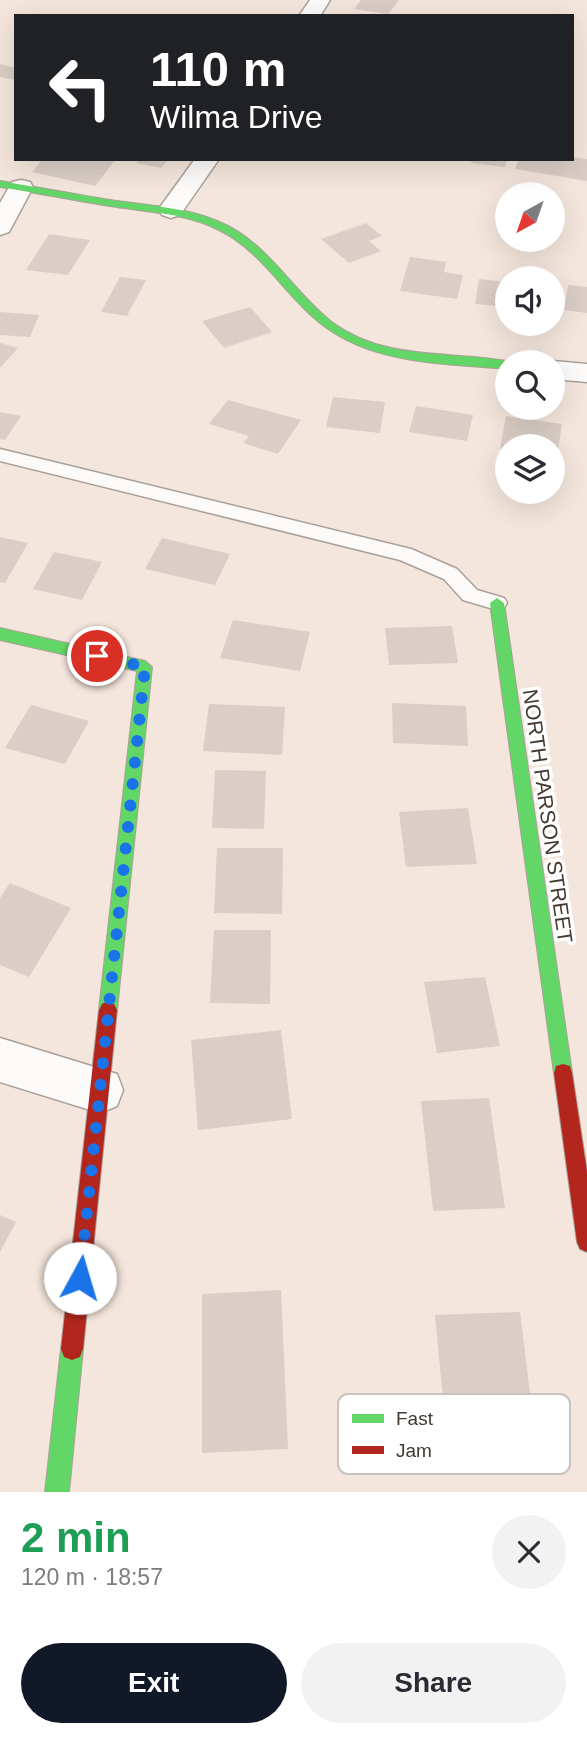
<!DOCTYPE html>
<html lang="en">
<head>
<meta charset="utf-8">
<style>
  :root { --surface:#fff; --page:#f2f2f3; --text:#2b2b33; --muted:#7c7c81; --accent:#111827 }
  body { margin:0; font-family:Arial,sans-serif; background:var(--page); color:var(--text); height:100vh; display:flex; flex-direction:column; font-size:26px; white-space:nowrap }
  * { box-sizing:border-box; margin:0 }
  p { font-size:23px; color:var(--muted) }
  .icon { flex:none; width:38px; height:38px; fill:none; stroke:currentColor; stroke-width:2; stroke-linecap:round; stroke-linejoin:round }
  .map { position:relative; height:1492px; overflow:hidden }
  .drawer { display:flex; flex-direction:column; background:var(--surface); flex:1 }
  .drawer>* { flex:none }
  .guide { position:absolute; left:14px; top:14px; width:560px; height:147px; border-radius:0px; box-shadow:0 7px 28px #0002; background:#202124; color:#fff; overflow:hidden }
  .needle { width:46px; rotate:220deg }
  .buttons { position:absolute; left:495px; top:182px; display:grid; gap:14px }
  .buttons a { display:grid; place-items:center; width:70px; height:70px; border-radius:50%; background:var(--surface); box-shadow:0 7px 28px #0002; font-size:35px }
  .pin { position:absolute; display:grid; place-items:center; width:60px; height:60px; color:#fff; margin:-30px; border:4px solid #fff; border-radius:50%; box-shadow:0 2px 7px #0007 }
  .me { position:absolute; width:77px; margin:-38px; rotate:6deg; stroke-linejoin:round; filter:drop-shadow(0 0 5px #0008) }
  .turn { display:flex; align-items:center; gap:24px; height:147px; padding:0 21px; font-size:32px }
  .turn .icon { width:91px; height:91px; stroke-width:2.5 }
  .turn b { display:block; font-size:49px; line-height:60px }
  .round { display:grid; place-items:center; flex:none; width:74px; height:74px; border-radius:37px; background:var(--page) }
  .head { display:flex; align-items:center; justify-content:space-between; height:119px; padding:0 21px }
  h1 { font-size:42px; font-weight:600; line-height:52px; color:#1e9e55 }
  .primary-button { display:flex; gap:14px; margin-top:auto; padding:14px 21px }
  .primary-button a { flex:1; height:80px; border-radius:42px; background:var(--accent); color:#fff; font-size:28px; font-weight:600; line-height:80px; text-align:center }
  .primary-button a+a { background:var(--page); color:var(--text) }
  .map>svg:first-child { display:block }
</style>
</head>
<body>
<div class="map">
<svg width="587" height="1492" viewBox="0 0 587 1492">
  <rect width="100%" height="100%" fill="#f4e6dc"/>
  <path fill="#dacec6" d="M361 0H399L388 14 354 9Z
    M0 64 16 68V80L0 77Z
    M572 157 587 159V181L515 169 519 159H572Z
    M43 159H116L95 186 32 172Z
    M139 159H169L161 168 136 163Z
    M472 159H507L505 167 471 163Z
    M366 223 382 236 369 241 381 251 349 263 321 239Z
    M49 234 90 240 68 275 26 270Z
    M410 257 446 262 444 272 463 275 457 299 400 291Z
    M120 277 146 280 127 316 101 312Z
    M479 279 508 282V307L475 304Z
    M568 285 587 287V313L564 310Z
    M250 307 272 332 224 348 202 321Z
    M0 312 39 315 30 337 0 335Z
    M0 343 18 348 0 368Z
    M333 397 385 402 380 433 326 427Z
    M228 400 301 420 278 454 243 443 249 436 209 424Z
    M416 406 473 415 467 441 409 432Z
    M0 412 21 416 5 440 0 439Z
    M506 416 562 424 557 457 553 456V446L500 449Z
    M0 537 28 543 5 583 0 582Z
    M162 538 230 554 215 585 145 569Z
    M54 552 102 562 82 600 33 589Z
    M233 620 310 632 300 671 220 658Z
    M452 626 458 663 389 665 385 628Z
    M392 703 466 706 468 746 393 743Z
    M209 704 285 707 282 755 203 751Z
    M31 705 89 721 65 764 5 748Z
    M215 770 266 771 264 829 212 828Z
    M468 808 477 864 406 867 399 812Z
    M217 848H283L282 914 214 913Z
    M10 883 71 908 29 977 0 965V898Z
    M214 930H271L270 1004 210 1003Z
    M485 977 500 1046 437 1053 424 982Z
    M281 1030 292 1119 198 1130 191 1040Z
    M489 1098 505 1208 433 1211 421 1101Z
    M0 1215 16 1222 0 1252Z
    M281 1290 288 1449 202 1453V1294Z
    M520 1312 533 1417 445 1420 435 1315Z"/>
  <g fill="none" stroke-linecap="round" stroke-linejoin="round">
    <g stroke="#aba097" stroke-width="3">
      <path id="lane" d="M0 449 411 549 457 569 477 590 504 598 507 603 504 608 497 610 463 600 444 579 400 560 0 461Z"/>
    </g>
    <g stroke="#aba097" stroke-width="3">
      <path id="street" d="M310 0H330L320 16H299Z
        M195 159H219L180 215 171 218 162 215 158 210Z
        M21 180 30 182 33 187 9 232 0 235V203L12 182Z
        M553 361 587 364V382L553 379V362H548Z
        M0 1038 117 1074 123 1090 117 1106 100 1113 0 1082Z"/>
    </g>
    <g stroke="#aba097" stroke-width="2">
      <path id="fast" d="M0 181C37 187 73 194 110 200 149 206 192 207 228 226 272 249 295 294 333 323 387 362 451 350 512 362H508V369C440 363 365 365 312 316 280 287 258 249 219 230 185 213 147 212 110 206 73 200 37 193 0 187Z
        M497 598 504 603 572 1073 570 1080 563 1082 556 1080 554 1073 490 603Z
        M0 628 145 661 152 667 117 1010 114 1016 108 1019 102 1016 99 1010 137 671 0 640Z
        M72 1338 80 1341 83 1349 69 1492H45L61 1349 64 1341Z"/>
    </g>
    <g stroke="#aba097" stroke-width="2">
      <path id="jam" d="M108 1001 114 1004 117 1010 83 1349 80 1357 72 1360 64 1357 61 1349 99 1010 102 1004Z
        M563 1064 570 1066 572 1073 587 1172V1252L580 1249 577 1242 554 1073 556 1066Z"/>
    </g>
    <use href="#lane" fill="#fdfbfa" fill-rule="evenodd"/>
    <use href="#street" fill="#fdfbfa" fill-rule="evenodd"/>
    <use href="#fast" fill="#63d668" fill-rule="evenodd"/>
    <use href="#jam" fill="#b3261e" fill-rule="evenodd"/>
  </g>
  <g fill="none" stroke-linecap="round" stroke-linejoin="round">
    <path stroke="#1a73e8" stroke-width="12" stroke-dasharray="0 21.6" d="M80 1278 145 667 97 656"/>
  </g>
  <g text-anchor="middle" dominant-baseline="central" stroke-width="7" stroke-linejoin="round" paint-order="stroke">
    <g font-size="21" fill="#45382f" stroke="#fff">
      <text transform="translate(548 816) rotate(82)">NORTH PARSON STREET</text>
    </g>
  </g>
  <rect x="338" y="1394" width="232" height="80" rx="10" fill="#fff" stroke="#c7c3c1" stroke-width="2"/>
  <rect x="352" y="1414" width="32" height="9" fill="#63d668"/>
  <rect x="352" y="1446" width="32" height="8" fill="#b3261e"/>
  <g font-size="19" fill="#45382f">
    <text x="396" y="1425">Fast</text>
    <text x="396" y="1457">Jam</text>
  </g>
</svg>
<div class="buttons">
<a><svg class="needle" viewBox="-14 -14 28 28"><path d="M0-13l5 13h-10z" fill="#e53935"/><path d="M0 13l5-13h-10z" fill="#7c7c81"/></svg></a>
<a><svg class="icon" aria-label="sound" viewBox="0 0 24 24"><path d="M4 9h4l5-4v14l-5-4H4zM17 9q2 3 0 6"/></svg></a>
<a><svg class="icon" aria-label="search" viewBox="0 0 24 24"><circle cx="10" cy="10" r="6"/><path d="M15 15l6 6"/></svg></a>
<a><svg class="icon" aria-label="layers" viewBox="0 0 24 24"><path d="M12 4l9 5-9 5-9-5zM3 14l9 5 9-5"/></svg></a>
</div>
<div class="pin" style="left:97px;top:656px;background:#d93025"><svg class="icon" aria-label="arrive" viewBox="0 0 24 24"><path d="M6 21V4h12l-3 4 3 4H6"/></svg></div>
<svg class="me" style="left:80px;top:1278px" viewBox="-20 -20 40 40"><circle r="19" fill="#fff"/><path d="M0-13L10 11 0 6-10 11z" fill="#1a73e8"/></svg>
<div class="guide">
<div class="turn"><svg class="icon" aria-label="left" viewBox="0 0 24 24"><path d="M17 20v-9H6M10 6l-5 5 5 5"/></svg><div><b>110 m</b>Wilma Drive</div></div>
</div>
</div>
<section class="drawer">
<div class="head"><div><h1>2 min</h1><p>120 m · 18:57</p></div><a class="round"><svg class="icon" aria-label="close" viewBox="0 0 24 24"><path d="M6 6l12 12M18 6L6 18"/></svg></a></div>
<div class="primary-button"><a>Exit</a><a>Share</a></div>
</section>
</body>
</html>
